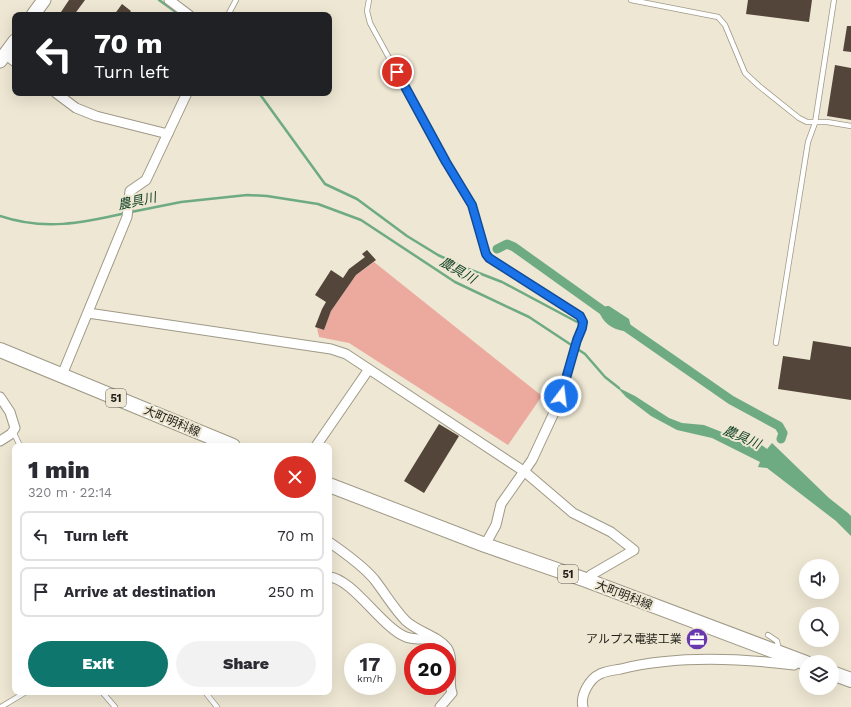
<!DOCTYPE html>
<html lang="en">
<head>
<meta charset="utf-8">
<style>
  :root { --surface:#fff; --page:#f2f2f3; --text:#2b2b33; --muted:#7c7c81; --line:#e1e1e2; --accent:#0f766e }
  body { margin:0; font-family:"Work Sans","Noto Sans JP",sans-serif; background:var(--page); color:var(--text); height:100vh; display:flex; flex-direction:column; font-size:15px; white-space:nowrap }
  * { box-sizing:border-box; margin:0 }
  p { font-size:13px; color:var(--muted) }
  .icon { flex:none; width:22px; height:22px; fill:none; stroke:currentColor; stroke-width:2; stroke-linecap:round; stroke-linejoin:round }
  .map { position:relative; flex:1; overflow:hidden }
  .sheet { position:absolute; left:12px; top:443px; width:320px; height:252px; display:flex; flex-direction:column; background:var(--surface); border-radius:8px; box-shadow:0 4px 16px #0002 }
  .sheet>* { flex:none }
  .guide { position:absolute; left:12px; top:12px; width:320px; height:84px; border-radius:8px; box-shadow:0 4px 16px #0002; background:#202124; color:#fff; overflow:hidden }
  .fabs { position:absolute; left:799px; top:559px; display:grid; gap:8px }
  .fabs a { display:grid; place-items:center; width:40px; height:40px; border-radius:50%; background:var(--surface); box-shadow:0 4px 16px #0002; font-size:20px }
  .speed { position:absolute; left:344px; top:643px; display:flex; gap:8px; font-size:20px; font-weight:700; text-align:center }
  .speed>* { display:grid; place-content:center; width:52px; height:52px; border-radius:50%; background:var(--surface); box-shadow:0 4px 16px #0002; line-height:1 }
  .speed small { font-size:10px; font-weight:400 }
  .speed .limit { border:6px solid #d22; background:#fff; color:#111 }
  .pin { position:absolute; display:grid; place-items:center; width:34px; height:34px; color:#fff; margin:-17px; border:2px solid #fff; border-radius:50%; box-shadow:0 1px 4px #0007 }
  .me { position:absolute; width:44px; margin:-22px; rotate:15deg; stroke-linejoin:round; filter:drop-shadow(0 0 3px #0008) }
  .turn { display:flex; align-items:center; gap:14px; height:84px; padding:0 16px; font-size:18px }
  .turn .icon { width:52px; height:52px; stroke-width:2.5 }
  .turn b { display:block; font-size:28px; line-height:34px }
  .round { display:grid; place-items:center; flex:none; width:42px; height:42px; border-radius:21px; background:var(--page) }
  .summary { display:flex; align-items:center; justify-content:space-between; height:68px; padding:0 16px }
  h1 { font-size:24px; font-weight:800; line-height:30px }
  .primary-button { display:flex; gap:8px; margin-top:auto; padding:8px 16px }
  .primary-button a { flex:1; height:46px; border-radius:24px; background:var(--accent); color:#fff; font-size:16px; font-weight:800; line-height:46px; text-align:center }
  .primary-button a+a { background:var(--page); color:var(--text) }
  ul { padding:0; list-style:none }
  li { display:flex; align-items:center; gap:12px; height:50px; margin:0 8px 6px; padding:0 8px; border:2px solid var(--line); border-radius:8px }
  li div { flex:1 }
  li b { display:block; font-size:15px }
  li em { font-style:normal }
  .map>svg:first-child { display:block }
</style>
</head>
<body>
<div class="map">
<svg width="851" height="707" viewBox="0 0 851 707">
  <rect width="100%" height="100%" fill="#ede7d3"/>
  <path fill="#ecaa9f" d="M374 262 542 396 508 445 349 343 319 337 317 328 324 330 331 311 356 275Z"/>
  <path fill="#6eab82" d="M606 306H609L629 319 632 331C620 333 605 326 600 314Z
    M617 387 635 396 669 418 682 423 704 425 747 442 759 443 767 449 772 443 829 498 848 513 851 516V536L836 521 767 468 758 467 760 462 712 438 677 430 651 416 626 397Z"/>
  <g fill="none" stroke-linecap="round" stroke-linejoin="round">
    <path stroke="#6eab82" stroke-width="2.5" d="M159 0 180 15
      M259 93 325 184 357 199 407 236 438 255 466 268 502 282 577 322
      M131 212 181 202 247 195 267 196 318 204 361 220 455 282 529 317 585 354 605 377 619 388
      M0 216C44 231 82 223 126 213"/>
    <path stroke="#6eab82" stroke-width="9" d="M497 249 507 244 514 247 612 317
      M623 325 731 400 779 426 783 433 781 439"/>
  </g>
  <path fill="#54453a" d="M69 0H85L74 15H59Z
    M748 0H812L809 22 746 14Z
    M122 4 131 11 128 15H114Z
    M847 26H851V52L843 51Z
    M835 65 851 68V120L827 116Z
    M367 250 376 260 356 275 331 311 324 330 315 327 322 309 326 302 315 295 331 270 343 278 349 269 365 257 362 254Z
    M813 341 851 347V400L778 389 783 356 810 360Z
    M439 424 459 436 424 493 404 481Z"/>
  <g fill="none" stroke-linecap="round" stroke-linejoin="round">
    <g stroke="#9f9987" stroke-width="6">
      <path id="lane" d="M369 0 367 11 370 23 446 162 473 205 486 253 489 259 581 316 583 322 582 328 577 340 558 404
        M631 0 718 17 725 25 745 73 759 86 799 118 807 122H827L851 126
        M228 15 236 0
        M776 343 808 142 815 123 834 0
        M13 431 20 446
        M768 635 777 641 778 646 776 650
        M102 692 115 707
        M205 692 217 707
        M1 707 26 692"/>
    </g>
    <g stroke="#9f9987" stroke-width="11">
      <path id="street" d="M169 0 189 15
        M5 54 15 62
        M56 93 76 108 96 116 168 134
        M88 313 331 349 346 354 525 472 573 513 611 532 634 550 591 575 586 580
        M62 375 127 217 130 191 146 180 187 93
        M0 397 10 412 15 428 11 434 0 441
        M316 446 369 369
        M329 542C345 553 362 565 374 579 385 593 394 609 406 621 418 632 438 636 447 648 455 660 447 680 452 693L440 707
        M485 545 496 525 501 504 532 460 558 404
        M329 577C352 578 383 629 406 637 414 640 423 639 431 639
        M583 707C580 696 589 679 600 674 606 671 614 670 621 669 677 655 738 658 794 665L799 660"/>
    </g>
    <g stroke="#9f9987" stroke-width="15">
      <path id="secondary" d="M33 15 44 0
        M0 61 15 41"/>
    </g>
    <g stroke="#9f9987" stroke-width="16">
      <path id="primary" d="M0 350 233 446
        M329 485 485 545 586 580 806 663
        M832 673 851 680"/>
    </g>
    <use href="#lane" stroke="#fff" stroke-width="4.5"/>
    <use href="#street" stroke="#fff" stroke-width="9"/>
    <use href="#secondary" stroke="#fff" stroke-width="13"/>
    <use href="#primary" stroke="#fff" stroke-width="14"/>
  </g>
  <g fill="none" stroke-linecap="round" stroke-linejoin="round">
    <g stroke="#114b97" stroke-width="10">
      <path id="route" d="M397 72 446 162 472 205 486 254 489 258 580 316 583 322 582 328 577 340 561 396"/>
    </g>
    <use href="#route" stroke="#1a73e8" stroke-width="7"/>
  </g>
  <defs>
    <g id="office-disc" transform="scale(1.15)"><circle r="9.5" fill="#6838af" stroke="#ede7d3"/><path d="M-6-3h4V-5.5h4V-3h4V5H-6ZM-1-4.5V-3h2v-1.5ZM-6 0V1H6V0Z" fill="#fff"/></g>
  </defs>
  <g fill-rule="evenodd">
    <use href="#office-disc" x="697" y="639"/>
  </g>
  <g text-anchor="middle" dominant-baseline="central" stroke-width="4" stroke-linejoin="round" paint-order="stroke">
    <g fill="#ede7d3" stroke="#5f5b50" stroke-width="1">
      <rect x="106" y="389" width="20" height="18" rx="3"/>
      <rect x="558" y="565" width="20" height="18" rx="3"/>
    </g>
    <g font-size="11" font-weight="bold" fill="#221f18">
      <text x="116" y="398">51</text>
      <text x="568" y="574">51</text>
    </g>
    <g font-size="12" fill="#221f18" stroke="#ede7d3">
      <text transform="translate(172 421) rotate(23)">大町明科線</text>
      <text transform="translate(624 595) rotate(21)">大町明科線</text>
    </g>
    <g font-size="12" fill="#221f18" stroke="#ede7d3" text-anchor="end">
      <text x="682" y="639">アルプス電装工業</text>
    </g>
    <g font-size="13" font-style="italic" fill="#114125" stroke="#ede7d3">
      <text transform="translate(137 201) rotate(-12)">農具川</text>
      <text transform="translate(458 270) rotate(30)">農具川</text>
      <text transform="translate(742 437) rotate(23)">農具川</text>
    </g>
  </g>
</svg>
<div class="fabs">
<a><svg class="icon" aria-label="sound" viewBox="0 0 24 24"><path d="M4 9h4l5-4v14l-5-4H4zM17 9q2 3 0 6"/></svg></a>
<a><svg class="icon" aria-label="search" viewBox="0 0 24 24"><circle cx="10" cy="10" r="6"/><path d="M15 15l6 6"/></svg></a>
<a><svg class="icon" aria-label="layers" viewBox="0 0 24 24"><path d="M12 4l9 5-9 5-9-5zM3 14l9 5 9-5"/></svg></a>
</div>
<div class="speed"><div>17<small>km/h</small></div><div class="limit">20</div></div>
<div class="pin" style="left:397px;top:72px;background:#d93025"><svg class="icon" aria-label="arrive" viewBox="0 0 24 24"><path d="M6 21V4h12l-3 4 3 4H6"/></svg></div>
<svg class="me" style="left:561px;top:396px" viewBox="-20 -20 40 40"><circle r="17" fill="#1a73e8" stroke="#fff" stroke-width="3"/><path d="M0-11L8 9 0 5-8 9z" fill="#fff"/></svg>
<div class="guide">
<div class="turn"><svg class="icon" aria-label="left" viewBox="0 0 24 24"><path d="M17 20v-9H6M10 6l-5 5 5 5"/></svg><div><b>70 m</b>Turn left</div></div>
</div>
<section class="sheet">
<div class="summary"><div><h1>1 min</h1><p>320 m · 22:14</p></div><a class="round" style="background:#d93025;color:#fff"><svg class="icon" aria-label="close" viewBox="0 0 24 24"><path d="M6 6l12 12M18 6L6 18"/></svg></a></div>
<ul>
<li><svg class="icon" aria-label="left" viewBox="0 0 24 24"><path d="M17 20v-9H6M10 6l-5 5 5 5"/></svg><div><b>Turn left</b></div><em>70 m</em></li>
<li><svg class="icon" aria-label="arrive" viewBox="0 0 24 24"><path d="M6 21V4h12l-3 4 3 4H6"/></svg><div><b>Arrive at destination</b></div><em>250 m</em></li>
</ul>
<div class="primary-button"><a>Exit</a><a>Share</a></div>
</section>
</div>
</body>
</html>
